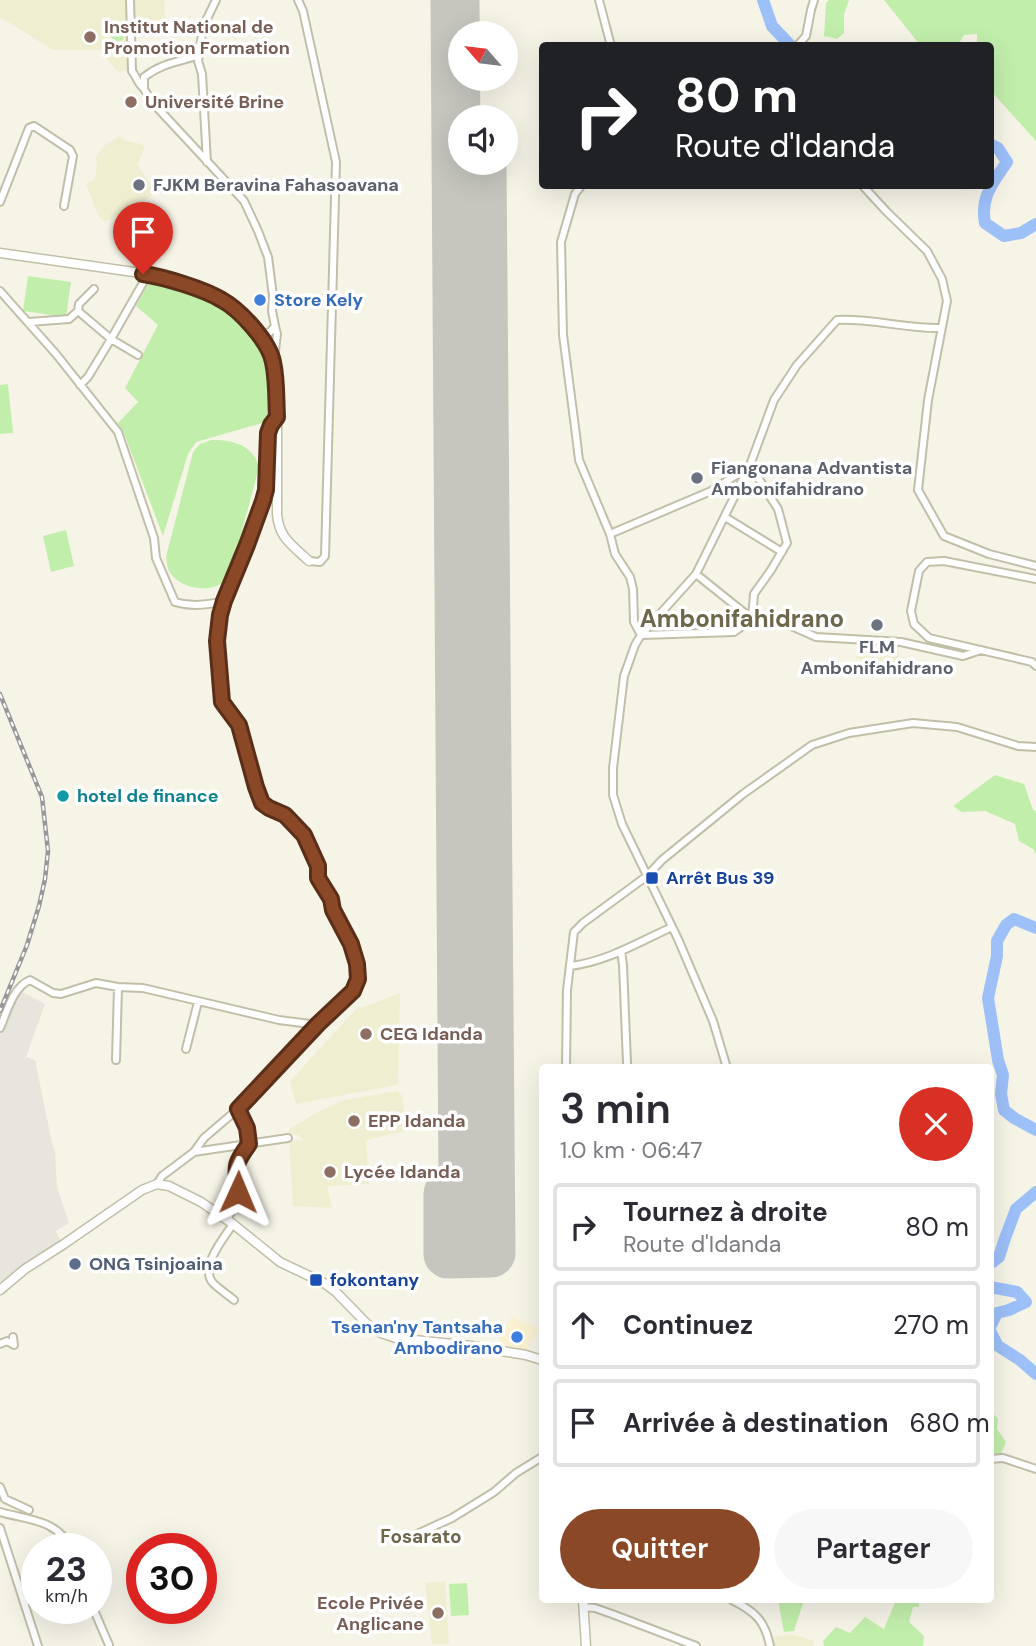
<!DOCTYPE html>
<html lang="fr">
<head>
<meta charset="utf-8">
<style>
  :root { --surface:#fff; --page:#f7f7f7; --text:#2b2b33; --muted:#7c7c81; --line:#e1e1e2; --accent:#8a4826 }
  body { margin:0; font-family:"DM Sans",sans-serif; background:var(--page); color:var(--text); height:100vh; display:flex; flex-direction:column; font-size:26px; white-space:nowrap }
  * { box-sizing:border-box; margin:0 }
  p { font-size:23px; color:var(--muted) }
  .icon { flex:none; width:38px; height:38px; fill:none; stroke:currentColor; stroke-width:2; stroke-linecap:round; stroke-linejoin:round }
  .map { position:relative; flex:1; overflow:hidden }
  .details { position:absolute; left:539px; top:1064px; width:455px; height:539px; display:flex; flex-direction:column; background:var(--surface); border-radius:7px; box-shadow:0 7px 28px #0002 }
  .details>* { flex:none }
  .top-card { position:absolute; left:539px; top:42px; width:455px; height:147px; border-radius:7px; box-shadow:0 7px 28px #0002; background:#202124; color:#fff; overflow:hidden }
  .needle { width:46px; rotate:298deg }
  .fabs { position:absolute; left:448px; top:21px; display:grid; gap:14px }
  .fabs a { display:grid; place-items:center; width:70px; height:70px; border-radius:50%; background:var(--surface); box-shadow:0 7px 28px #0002; font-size:35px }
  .speed { position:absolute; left:21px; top:1533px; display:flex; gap:14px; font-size:35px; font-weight:700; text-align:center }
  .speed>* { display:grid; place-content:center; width:91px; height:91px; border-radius:50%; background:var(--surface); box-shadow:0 7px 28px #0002; line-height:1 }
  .speed small { font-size:18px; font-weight:400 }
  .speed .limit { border:10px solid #d22; background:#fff; color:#111 }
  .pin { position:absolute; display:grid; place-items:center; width:60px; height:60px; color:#fff; margin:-72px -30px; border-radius:50% 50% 50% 0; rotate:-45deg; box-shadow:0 0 7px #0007 }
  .pin .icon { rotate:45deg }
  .me { position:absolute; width:77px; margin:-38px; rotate:1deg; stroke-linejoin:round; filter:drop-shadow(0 0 5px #0008) }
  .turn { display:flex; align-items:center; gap:24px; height:147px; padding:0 21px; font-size:32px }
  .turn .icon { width:91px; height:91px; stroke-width:2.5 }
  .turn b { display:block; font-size:49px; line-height:60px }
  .round { display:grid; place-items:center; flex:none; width:74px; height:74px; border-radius:37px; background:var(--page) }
  .summary { display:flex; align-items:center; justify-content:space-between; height:119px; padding:0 21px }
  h1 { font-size:42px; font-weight:600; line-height:52px }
  .primary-button { display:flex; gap:14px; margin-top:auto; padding:14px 21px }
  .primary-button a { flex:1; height:80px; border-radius:42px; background:var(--accent); color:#fff; font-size:28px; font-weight:600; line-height:80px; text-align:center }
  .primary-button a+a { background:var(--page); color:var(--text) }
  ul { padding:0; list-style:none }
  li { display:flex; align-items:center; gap:21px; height:88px; margin:0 14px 10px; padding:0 7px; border:4px solid var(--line); border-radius:7px }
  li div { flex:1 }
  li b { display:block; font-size:26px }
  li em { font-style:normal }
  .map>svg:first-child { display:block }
</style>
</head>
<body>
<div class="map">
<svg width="1036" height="1646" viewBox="0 0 1036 1646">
  <rect width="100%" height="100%" fill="#f6f4e7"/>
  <path fill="#f9f1d0" d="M511 1316 538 1329 529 1344 528 1351 499 1345 502 1328H506Z"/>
  <path fill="#e8e5dc" d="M17 989 45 1004 26 1057 35 1060 52 1143 55 1152 57 1187 69 1223 56 1231 60 1240 0 1282V1029Z"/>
  <path fill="#f0eed0" d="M0 0H165L164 21 135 23 137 68 118 72 103 55 102 50H53L0 17Z
    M119 136 126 141 141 144 145 147 137 165 157 192 143 202H133L116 216 105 222 99 217 86 184 95 179 97 163 95 158 105 145Z
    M857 640 899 643V657L894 667 878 666 856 658Z
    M400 993 398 1085 296 1104 290 1081 358 1007H363Z
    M398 1091 403 1097 405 1131 366 1140 369 1184 327 1186 332 1208 293 1206 289 1141 297 1140 304 1141 298 1135 289 1134V1129L318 1112 344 1100Z
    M445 1581 449 1644H432L425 1583Z
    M791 1634 815 1641 813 1646H774L771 1637Z"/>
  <path fill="#c2eeac" d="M829 0H849L844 14V33L837 39 824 36 826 3Z
    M884 0H1036V141L991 91 990 46 977 45V34L964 35 958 45H920Z
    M121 24H126V30L123 32V40L118 41 119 46 116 47 106 26 116 28Z
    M28 276 71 282 66 317 23 311Z
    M149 282C167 285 185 288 202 295 234 308 262 334 272 367 276 381 274 397 275 411L266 422 196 442 188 454 163 536 125 436 118 423 138 402 125 388 158 325 136 306Z
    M8 384 13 433 0 434V385Z
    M211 440C231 439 254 445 259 467L231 572C229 575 226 580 224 582 209 593 182 589 171 574 167 569 167 563 166 557L193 452 200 444Z
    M66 530 74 566 51 572 43 536Z
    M995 775 1024 784 1033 810 1036 811V854L1033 849 1019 841 1015 824 985 811 962 812 953 806Z
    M991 1411 998 1419 997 1429 1006 1442 1001 1454H991Z
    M467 1583 469 1615 451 1616 449 1584Z
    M778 1600H804L794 1631 784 1632Z
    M896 1600H919V1607H913L909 1622 924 1636 923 1646H824L823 1641 836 1627 850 1633 865 1617 884 1629Z"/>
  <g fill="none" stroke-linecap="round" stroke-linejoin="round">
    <path stroke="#9dc0f9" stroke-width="12" d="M763 0 772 26 791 46
      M990 144 998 148 1007 162C993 183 980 197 985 223L1004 236 1021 233 1036 224
      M1036 928 1014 919 1006 925 997 941V956L988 998 998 1060 1003 1075 1001 1094 1004 1110 1014 1118 1036 1130
      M990 1264 999 1257 1004 1241 1016 1209 1036 1192
      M990 1287 1017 1292 1026 1302 1009 1310 997 1313 990 1327
      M990 1331 998 1346 1020 1360 1036 1374"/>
    <path stroke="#c6c6bf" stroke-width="49" d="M455 0 463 1183 448 1194V1254L491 1253 482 163"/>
    <g stroke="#c2bfa9" stroke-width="10">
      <path id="minor" d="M130 0 132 71C137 77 136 81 144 89
        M298 0 303 11 336 162 325 556 320 562 309 561
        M599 0 611 46
        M797 46 806 36 811 10 814 0
        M200 55C178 62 162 63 144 77V89L152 102 244 201 258 231 268 257 273 296 272 311 275 326 270 332 258 335
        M207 162 202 74 198 61 203 27 216 0
        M581 186 575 194 561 242 563 335 576 435 579 460 610 534 615 554 630 577 633 589 634 622 641 635
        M863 186 886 211 927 251 942 279 947 301 928 400 918 490 944 536 989 554 1036 566
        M0 202 29 128 34 126 70 150 73 156 64 206
        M0 291 56 354 118 432 154 538 156 558 175 602C191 607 208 605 224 601
        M78 311 111 339 138 355
        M29 322 69 319 78 311 79 304 94 289
        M274 359 277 334 275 326
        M80 385 88 377 111 339 148 274
        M750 465 778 509 787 543 771 570 754 594 752 619
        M725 517 782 552
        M610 534 711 491 749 467
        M696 574 752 619
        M1036 579 944 561 927 562 919 571 911 611 914 624 929 638 1032 662 1036 666
        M642 635 734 632 752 619 771 617 816 637 901 642 963 656 981 650
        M621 951 623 965 627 1063
        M570 966C606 962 639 942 672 927
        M0 1028C7 1012 13 987 30 980L53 993 61 994 96 983 118 987 143 988 279 1020 318 1025
        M186 1049 198 1002
        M116 1060 118 987
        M566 1068 567 990 574 932 583 923 647 876 662 860 743 794 812 745 849 733 913 723 957 727 1018 746 1036 747
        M727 1068 713 1021 678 939 622 824 613 795V768L624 676 635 645 641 635 696 574 750 465 774 400 797 365 837 320C872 318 906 329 941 328
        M194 1152 288 1138
        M157 1184 162 1176 194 1152 204 1138 238 1109 318 1025 353 991 358 979 357 964 351 944 333 910 331 899 319 878 318 866 304 835 285 815 269 808 262 803 256 787 239 725 222 702 217 641 220 615 224 601 247 545 263 501 266 490 268 433 271 425 277 418
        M227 1220 235 1204 238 1192 236 1166 238 1158 249 1144 247 1127 238 1109
        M233 1224C224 1238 199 1267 213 1283 219 1289 228 1295 234 1300
        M0 1344 7 1341 14 1345 13 1337
        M990 1459 1003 1458 1036 1469
        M0 1487 5 1499 29 1510
        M0 1512C27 1520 58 1519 71 1549
        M0 1528 38 1646
        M417 1534 452 1518 494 1492 516 1473 542 1457
        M732 1600C754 1611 765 1620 770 1646
        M24 1602 37 1597
        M583 1607 595 1608 612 1614 696 1646
        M93 1608 109 1645"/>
    </g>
    <g stroke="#c2bfa9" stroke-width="11">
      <path id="tertiary" d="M0 253 148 274 191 287 222 300 236 311 268 348 273 362 277 417V514C279 538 292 545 309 561
        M0 1290 25 1269 64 1244 142 1190 157 1184 169 1186 201 1202 233 1224 280 1262 324 1283 335 1291 370 1327 381 1333 396 1338 471 1346 526 1355 542 1360
        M583 1600 586 1646"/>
    </g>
    <use href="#minor" stroke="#fff" stroke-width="6"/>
    <use href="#tertiary" stroke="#fff" stroke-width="8"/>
    <g stroke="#979797" stroke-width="4.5">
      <path id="rail" d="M0 694 42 797 48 851 45 879 39 906 27 945 0 1011"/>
    </g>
    <use href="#rail" stroke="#fff" stroke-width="2" stroke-dasharray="5" stroke-linecap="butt"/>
  </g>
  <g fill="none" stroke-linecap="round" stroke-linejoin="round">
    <g stroke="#5a2f19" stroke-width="18">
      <path id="route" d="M143 274C164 277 204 289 222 300 240 310 269 341 273 362 277 380 276 399 277 417L271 425 268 433 266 490 263 501 247 545 224 601 220 615 217 641 222 702 239 725 256 787 262 803 269 808 285 815 304 835 318 866V878L331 899 333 910 351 944 357 964 358 979 353 991 318 1024 238 1109 247 1128 249 1144C233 1166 236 1166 238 1192"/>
    </g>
    <use href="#route" stroke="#8a4826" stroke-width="12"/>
  </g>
  <g fill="#8d6e63" stroke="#fff" stroke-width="2.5">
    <circle cx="90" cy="37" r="7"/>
    <circle cx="131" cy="102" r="7"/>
    <circle cx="366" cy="1034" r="7"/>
    <circle cx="354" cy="1121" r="7"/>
    <circle cx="330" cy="1172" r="7"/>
    <circle cx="438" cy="1613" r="7"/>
  </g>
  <g fill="#6b7280" stroke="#fff" stroke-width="2.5">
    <circle cx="139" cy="185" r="7"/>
    <circle cx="697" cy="478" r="7"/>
    <circle cx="877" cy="625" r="7"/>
  </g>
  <g fill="#3f7fe0" stroke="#fff" stroke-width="2.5">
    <circle cx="260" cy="300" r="7"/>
    <circle cx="517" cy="1337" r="7"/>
  </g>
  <circle fill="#0f9aa8" stroke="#fff" stroke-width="2.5" cx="63" cy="796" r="7"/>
  <g fill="#1a4fb4" stroke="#fff" stroke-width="2.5">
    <rect x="645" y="871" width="14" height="14" rx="3.5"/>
    <rect x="309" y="1273" width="14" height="14" rx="3.5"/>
  </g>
  <circle fill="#5c6f8a" stroke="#fff" stroke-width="2.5" cx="75" cy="1264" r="7"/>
  <g text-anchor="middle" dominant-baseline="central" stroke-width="7" stroke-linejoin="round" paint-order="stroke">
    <g font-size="18" font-weight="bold" fill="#785e54" stroke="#fff" text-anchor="start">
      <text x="104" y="27">Institut National de<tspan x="104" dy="21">Promotion Formation</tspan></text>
      <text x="145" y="102">Université Brine</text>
      <text x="380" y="1034">CEG Idanda</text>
      <text x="368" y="1121">EPP Idanda</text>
      <text x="344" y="1172">Lycée Idanda</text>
      <text x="424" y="1603" text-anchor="end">Ecole Privée<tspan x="424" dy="21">Anglicane</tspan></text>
    </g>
    <g font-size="18" font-weight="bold" fill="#5b616d" stroke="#fff" text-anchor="start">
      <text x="153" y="185">FJKM Beravina Fahasoavana</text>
      <text x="711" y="468">Fiangonana Advantista<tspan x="711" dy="21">Ambonifahidrano</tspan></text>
      <text x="877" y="647" text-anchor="middle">FLM<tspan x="877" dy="21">Ambonifahidrano</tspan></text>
    </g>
    <g font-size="18" font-weight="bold" fill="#366cbe" stroke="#fff" text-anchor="start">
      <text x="274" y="300">Store Kely</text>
      <text x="503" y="1327" text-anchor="end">Tsenan'ny Tantsaha<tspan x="503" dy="21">Ambodirano</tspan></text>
    </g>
    <g font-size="18" font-weight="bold" fill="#0d838f" stroke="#fff" text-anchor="start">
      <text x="77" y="796">hotel de finance</text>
    </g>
    <g font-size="18" font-weight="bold" fill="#164399" stroke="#fff" text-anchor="start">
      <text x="666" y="878">Arrêt Bus 39</text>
      <text x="330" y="1280">fokontany</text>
    </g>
    <g font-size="18" font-weight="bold" fill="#4e5e75" stroke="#fff" text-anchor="start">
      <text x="89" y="1264">ONG Tsinjoaina</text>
    </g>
    <g font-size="19" font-weight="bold" fill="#6e674b" stroke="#fff">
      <text x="421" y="1536">Fosarato</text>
    </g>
    <g font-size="24" font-weight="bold" fill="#6e674b" stroke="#fff">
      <text x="742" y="618">Ambonifahidrano</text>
    </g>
  </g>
</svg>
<div class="fabs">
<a><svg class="needle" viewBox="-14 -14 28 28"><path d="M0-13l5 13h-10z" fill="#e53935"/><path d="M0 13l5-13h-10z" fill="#7c7c81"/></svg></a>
<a><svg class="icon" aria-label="sound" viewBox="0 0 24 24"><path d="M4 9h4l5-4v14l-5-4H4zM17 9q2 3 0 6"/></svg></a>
</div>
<div class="speed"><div>23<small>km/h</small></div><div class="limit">30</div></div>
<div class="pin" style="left:143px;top:274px;background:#d93025"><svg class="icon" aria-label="arrive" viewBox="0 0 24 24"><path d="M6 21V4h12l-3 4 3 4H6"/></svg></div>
<svg class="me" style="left:238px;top:1192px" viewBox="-20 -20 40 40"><path d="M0-17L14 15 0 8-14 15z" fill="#8a4826" stroke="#fff" stroke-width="4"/></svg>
<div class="top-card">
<div class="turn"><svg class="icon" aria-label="right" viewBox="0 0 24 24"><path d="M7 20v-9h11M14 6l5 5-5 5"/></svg><div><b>80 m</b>Route d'Idanda</div></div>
</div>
<section class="details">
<div class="summary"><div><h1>3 min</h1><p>1.0 km · 06:47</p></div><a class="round" style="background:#d93025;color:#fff"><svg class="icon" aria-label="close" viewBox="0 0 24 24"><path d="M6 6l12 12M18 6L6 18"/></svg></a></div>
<ul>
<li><svg class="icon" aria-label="right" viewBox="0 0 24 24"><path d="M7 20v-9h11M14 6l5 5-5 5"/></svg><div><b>Tournez à droite</b><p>Route d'Idanda</p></div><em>80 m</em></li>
<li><svg class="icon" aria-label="ahead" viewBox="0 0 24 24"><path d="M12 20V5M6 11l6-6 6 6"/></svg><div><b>Continuez</b></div><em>270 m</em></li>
<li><svg class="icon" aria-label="arrive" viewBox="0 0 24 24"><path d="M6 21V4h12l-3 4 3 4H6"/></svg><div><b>Arrivée à destination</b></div><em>680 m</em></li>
</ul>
<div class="primary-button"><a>Quitter</a><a>Partager</a></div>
</section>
</div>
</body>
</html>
